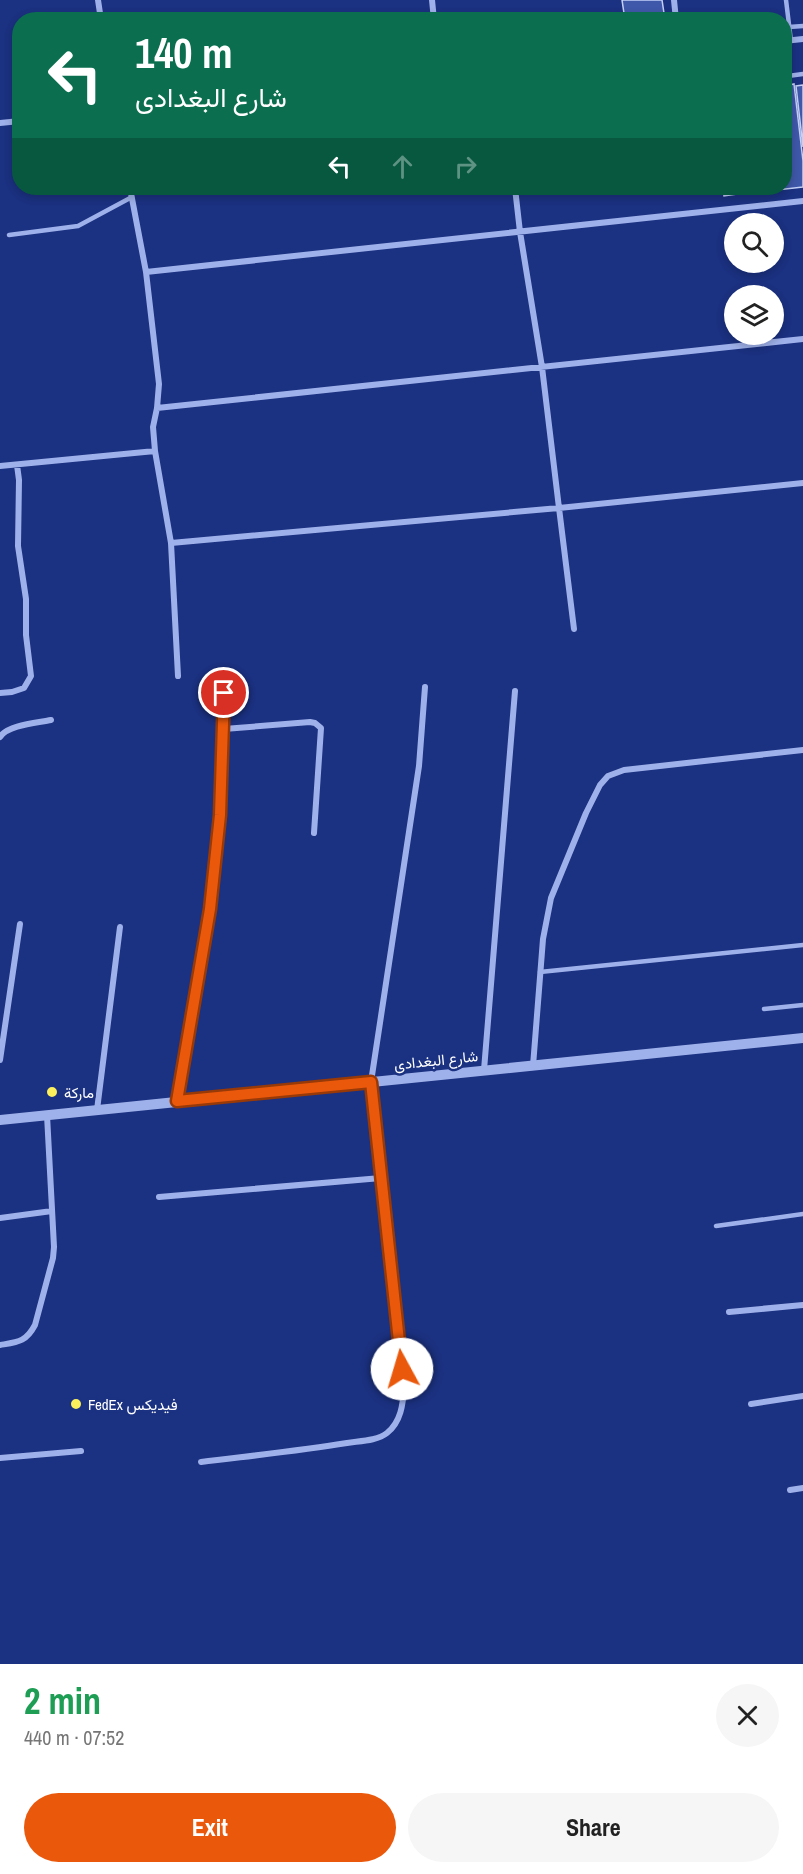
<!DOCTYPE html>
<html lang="en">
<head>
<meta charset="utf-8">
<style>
  :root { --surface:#fff; --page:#f6f6f6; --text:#222; --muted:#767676; --accent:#ea580c }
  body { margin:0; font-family:"Archivo Narrow",Vazirmatn,sans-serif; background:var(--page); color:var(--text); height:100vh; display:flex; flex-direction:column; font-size:22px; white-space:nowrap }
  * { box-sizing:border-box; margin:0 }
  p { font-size:20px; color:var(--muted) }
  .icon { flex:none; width:33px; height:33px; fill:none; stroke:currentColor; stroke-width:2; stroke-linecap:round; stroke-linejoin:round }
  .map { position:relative; height:1664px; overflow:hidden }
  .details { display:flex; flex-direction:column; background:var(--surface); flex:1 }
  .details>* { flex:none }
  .guide { position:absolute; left:12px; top:12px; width:780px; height:183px; border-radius:24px; box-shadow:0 3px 9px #0003; background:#0b6e4f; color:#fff; overflow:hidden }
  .controls { position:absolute; left:724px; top:213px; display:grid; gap:12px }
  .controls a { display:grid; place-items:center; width:60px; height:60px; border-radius:50%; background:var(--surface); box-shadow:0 3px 9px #0003; font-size:30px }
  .pin { position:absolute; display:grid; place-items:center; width:51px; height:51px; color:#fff; margin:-26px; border:3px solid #fff; border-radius:50%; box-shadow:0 2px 6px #0007 }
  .me { position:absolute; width:66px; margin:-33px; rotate:354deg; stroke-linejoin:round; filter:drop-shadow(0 0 4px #0008) }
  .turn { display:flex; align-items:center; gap:21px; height:126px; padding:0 24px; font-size:27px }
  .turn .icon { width:78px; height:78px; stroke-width:2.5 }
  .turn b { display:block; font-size:42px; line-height:51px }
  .lanes { display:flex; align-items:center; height:57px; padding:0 24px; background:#0003; justify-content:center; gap:30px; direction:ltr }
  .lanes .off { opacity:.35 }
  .round { display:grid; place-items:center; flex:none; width:63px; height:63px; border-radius:32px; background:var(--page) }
  .head { display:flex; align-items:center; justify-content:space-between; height:102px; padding:0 24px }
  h1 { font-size:36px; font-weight:700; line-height:45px; color:#1e9e55 }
  .primary-button { display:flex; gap:12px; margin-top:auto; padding:12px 24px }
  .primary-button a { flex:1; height:69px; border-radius:36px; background:var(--accent); color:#fff; font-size:24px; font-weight:700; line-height:69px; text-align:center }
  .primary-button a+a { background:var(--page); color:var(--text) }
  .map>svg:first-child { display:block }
</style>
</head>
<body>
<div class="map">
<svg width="803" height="1664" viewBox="0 0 803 1664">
  <rect width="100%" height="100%" fill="#1b3181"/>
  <path fill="#3f58a9" stroke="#c4d0f8" stroke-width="1.5" d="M622 0H662L665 20H625Z
    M794 84 803 161V187L768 191 767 188H784V86Z
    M803 85V147L796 86Z
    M723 188H766V190L724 196Z"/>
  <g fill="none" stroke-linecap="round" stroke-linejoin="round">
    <path stroke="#9fb1ea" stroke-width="4.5" d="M786 0 791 41
      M789 27 803 26
      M784 66 788 76 803 74
      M9 235 78 226 132 197
      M540 972 803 945
      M764 1009 803 1005
      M716 1226 803 1214"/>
    <path stroke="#9fb1ea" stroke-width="6" d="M98 0 101 20
      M432 0 434 20
      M674 0 676 20
      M784 41 803 39
      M0 123 20 121
      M130 188 146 272 159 384 157 408 153 427 155 451 171 543 559 508 574 629
      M515 188 520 232 542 367 559 508 803 483
      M146 272 803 201
      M157 408 803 339
      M0 466 155 451
      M171 543 178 676
      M0 693 12 692 24 688 31 676 26 635V599L18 546 19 480 17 465
      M224 729 310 722 315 723 321 728 314 833
      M0 737C8 725 37 723 51 720
      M0 1060 20 924
      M533 1066 543 939 551 898 586 813 600 785 608 776 624 770 803 750
      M484 1070 515 691
      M177 1101C188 1037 202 972 210 907 219 836 225 765 224 693
      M97 1110 120 927
      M159 1197 381 1178
      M0 1218 52 1211
      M729 1312 803 1305
      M0 1345C18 1342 26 1342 35 1325L53 1258 54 1247 47 1115
      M751 1404 803 1396
      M0 1458 81 1451
      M201 1462C249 1456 298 1451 347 1443 359 1441 377 1441 387 1433 401 1422 403 1404 404 1388L371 1082 419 766 425 687
      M790 1490 803 1488"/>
    <path stroke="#9fb1ea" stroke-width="10" d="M0 1120 803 1038"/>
  </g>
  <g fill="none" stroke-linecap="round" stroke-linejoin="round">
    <g stroke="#983908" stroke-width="15">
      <path id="route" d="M224 693 220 815 210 909 177 1101 371 1082 402 1369"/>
    </g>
    <use href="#route" stroke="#ea580c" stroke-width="10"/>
  </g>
  <g fill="#fcf05c" stroke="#1b3181" stroke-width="2">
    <circle cx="52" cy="1092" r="6"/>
    <circle cx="76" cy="1404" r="6"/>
  </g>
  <g text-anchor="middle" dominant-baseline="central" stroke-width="5" stroke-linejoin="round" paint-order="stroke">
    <g font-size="15" fill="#fff" stroke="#1b3181">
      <text transform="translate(436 1060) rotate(-6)">شارع البغدادى</text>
    </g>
    <g font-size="15" fill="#fff" stroke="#1b3181" text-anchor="start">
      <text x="64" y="1092">ماركة</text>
      <text x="88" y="1404">FedEx فيديكس</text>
    </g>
  </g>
</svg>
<div class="controls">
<a><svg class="icon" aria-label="search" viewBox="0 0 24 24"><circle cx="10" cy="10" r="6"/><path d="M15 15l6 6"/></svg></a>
<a><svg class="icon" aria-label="layers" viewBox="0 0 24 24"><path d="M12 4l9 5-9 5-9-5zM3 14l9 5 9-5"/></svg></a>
</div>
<div class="pin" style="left:224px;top:693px;background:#d93025"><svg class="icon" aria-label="arrive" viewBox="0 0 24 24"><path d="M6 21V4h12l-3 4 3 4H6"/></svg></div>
<svg class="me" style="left:402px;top:1369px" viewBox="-20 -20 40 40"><circle r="19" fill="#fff"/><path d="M0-13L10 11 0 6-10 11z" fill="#ea580c"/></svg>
<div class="guide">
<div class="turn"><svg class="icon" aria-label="left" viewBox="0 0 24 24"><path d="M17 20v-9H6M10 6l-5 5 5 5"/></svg><div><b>140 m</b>شارع البغدادى</div></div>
<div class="lanes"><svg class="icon" aria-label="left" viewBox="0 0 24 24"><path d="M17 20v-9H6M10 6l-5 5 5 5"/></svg><svg class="icon off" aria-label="ahead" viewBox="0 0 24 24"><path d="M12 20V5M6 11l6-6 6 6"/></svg><svg class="icon off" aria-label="right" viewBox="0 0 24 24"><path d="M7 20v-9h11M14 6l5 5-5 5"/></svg></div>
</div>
</div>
<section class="details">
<div class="head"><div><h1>2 min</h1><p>440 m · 07:52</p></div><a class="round"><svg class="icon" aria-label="close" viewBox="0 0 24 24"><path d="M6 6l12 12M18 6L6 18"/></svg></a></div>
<div class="primary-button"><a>Exit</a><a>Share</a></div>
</section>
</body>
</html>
